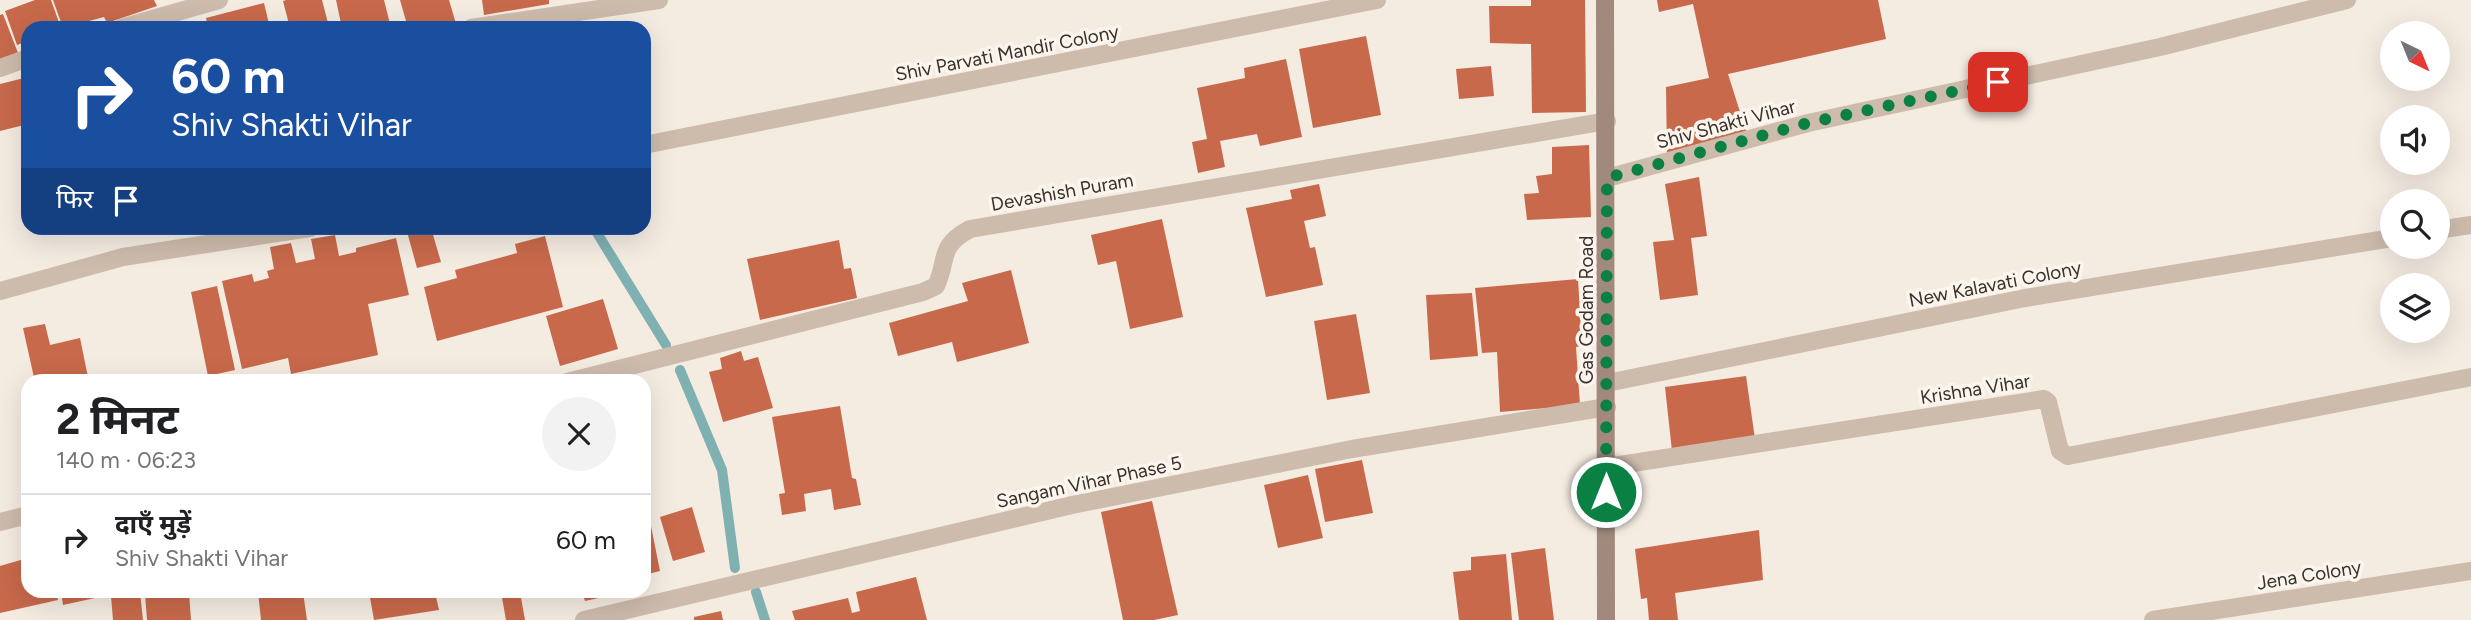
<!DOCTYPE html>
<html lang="hi">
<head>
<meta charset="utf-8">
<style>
  :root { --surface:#fff; --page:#f2f2f2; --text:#202124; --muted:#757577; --line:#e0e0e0 }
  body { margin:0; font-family:Figtree,"Noto Sans Devanagari",sans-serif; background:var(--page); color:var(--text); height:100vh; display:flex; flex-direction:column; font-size:26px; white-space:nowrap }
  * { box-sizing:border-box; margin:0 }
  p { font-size:23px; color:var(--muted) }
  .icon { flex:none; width:38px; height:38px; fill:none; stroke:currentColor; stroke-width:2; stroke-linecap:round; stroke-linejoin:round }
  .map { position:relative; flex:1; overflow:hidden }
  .details { position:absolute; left:21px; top:374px; width:630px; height:224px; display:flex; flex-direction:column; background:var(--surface); border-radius:21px; box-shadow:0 7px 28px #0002 }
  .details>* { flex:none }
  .guide { position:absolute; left:21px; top:21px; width:630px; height:214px; border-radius:21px; box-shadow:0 7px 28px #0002; background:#1a4fa0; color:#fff; overflow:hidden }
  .needle { width:46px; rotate:137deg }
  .controls { position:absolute; left:2380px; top:21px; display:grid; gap:14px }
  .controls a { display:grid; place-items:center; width:70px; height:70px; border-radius:50%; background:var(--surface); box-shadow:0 7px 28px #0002; font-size:35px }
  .pin { position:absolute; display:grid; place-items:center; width:60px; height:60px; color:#fff; margin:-30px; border-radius:14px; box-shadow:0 4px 10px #0006 }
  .me { position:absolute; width:77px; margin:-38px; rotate:0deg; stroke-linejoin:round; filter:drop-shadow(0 0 5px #0008) }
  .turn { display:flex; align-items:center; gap:24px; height:147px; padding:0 35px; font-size:32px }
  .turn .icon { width:91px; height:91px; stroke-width:2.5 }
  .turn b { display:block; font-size:49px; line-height:60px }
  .then { display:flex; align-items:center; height:66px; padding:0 35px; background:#0003; gap:14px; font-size:26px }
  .round { display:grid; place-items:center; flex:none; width:74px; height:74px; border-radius:37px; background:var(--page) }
  .summary { display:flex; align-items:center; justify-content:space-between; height:119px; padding:0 35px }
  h1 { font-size:42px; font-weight:700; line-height:52px }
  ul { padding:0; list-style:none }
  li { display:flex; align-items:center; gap:21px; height:91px; padding:0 35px; border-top:2px solid var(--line) }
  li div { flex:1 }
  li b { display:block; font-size:26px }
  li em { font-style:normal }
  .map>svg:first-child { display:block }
</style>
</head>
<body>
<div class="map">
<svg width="2471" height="620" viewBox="0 0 2471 620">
  <rect width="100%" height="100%" fill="#f4ebe1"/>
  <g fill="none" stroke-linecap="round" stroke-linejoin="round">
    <path stroke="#7fb0b2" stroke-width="10" d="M594 228 666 345
      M680 370 722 470 735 568
      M756 592 765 620"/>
  </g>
  <path fill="#c8694b" d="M35 0H51L61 28H28V41L17 45 5 11Z
    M53 0H154L157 6 107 23 104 17 63 28Z
    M286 0H322L328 23 335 21 337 28H290L283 1Z
    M336 0H384L391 28H342Z
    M400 0H449L457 27 408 28Z
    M482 0H549V4L484 15Z
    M1531 0H1585L1586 112 1532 113 1531 44 1490 43 1489 6H1531Z
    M1657 0H1878L1886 39 1728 74 1748 137 1667 158 1666 87 1709 78 1693 4 1659 12Z
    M264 3 270 28H208L206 18Z
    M3 14 18 53 0 59V15Z
    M623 21 624 28H589V27Z
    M1366 36 1381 115 1313 128 1299 49Z
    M1286 59 1302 137 1260 146 1257 134 1220 141 1225 167 1198 173 1192 142 1207 139 1197 88 1245 78 1244 68Z
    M1491 66 1494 96 1459 99 1456 69Z
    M28 77V124L0 131V84Z
    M1589 145 1591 217 1527 220 1524 194 1539 193 1536 176 1552 174V147Z
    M1699 177 1707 236 1691 238 1698 295 1660 300 1653 242 1674 240 1665 184Z
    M1319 184 1326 216 1304 221 1310 248 1315 247 1323 285 1266 297 1246 208 1292 199 1290 190Z
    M1162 219 1183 317 1130 329 1116 261 1098 265 1091 235Z
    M406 228H431L441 262 417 268Z
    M335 235 339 256 356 252V248L396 238 409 295 368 304 378 355 291 374 288 358 242 369 222 281 252 274 254 282 269 278 267 271 274 269 270 247 291 243 296 263 315 259 311 239Z
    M545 236 563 307 437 341 424 287 457 278 455 270 517 253 515 244Z
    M839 240 844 269 851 268 857 298 760 320 747 259Z
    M1011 270 1029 343 957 362 952 342 898 356 889 323 968 301 962 283Z
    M1578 279 1582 346 1576 347 1580 405 1500 412 1497 352 1482 353 1475 288Z
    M217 286 235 370 208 376 191 292Z
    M1472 293 1478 356 1430 360 1426 295Z
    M603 299 618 349 560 366 546 316Z
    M1356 314 1370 393 1327 400 1314 321Z
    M45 324 50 345 80 338 89 382H35L23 328Z
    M741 351 744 361 758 357 773 408 723 422 709 372 722 369 720 358Z
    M1746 376 1755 439 1672 451 1665 387Z
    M840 406 852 478 856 479 861 505 834 510 831 489 804 494 806 511 782 515 779 494 785 493 772 417Z
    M1362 460 1373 513 1325 522 1315 469Z
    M1308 475 1323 538 1278 548 1264 485Z
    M645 496 660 571 644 575V497Z
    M1152 501 1178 615 1154 620H1123L1101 512Z
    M692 507 705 552 673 561 660 517Z
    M1759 530 1763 580 1675 593 1678 620H1649L1647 598 1641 599 1635 549Z
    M28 547V592H56L58 600 0 613V566L24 559 21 549Z
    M1545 548 1554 620H1519L1511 553Z
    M1506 554 1512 620H1459L1453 572 1471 570V557Z
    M916 577 927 620H795L792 611 848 598 852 613 860 611 856 592Z
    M61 592H118V593L63 605Z
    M140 592 143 620H113L111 596Z
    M189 592 191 620H147L145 594Z
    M258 592H303L307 620H261Z
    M369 592H435L439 610 374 620Z
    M501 592H520L525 620H506Z
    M582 592H607L608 596 585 601Z
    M721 611 723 620H694V617Z"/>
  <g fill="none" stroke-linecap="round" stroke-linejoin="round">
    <path stroke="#cdbbac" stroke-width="18" d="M121 28 219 0
      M471 28 659 0
      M0 68 28 58
      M644 145 1377 0
      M1607 178 1808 123 2160 47 2347 0
      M2438 230 2471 225
      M0 291 123 257 310 228
      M567 382 923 292 936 286C949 258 937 247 970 229L1607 121
      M1607 383 2025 298 2392 238
      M1607 467 2044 399 2048 402 2060 451 2068 456 2471 377
      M0 522 28 515
      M584 620 1072 505 1352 449 1607 407
      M2153 620 2471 571"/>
    <path stroke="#a18a7d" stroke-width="18" d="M1605 0 1606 620"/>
  </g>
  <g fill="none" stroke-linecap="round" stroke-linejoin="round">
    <path stroke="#0b8043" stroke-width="12" stroke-dasharray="0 21.6" d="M1606 492 1607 178 1808 123 1998 82"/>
  </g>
  <g text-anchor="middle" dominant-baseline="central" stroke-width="7" stroke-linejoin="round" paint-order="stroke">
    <g font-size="19" fill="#3b302b" stroke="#fbf5ee">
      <text transform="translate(1007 53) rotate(-11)">Shiv Parvati Mandir Colony</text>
      <text transform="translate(1726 124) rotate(-15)">Shiv Shakti Vihar</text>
      <text transform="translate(1062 192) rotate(-10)">Devashish Puram</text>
      <text transform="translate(1995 284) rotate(-11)">New Kalavati Colony</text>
      <text transform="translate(1586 310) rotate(-90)">Gas Godam Road</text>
      <text transform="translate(1975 389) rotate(-9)">Krishna Vihar</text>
      <text transform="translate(1089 482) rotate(-12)">Sangam Vihar Phase 5</text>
      <text transform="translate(2309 575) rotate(-9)">Jena Colony</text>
    </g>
  </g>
</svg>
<div class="controls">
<a><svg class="needle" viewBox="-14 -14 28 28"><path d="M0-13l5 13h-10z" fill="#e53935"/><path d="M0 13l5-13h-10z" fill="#757577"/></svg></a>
<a><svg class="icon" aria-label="sound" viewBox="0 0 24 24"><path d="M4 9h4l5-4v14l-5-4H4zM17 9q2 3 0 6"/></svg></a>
<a><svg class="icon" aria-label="search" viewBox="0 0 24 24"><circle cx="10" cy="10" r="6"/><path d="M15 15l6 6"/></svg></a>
<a><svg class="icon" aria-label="layers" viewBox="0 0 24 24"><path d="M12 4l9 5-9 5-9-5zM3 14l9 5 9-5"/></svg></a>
</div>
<div class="pin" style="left:1998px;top:82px;background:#d93025"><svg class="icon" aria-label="arrive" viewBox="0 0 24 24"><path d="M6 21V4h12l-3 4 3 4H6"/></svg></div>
<svg class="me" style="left:1606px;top:492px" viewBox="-20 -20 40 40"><circle r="17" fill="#0b8043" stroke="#fff" stroke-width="3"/><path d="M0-11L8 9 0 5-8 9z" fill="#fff"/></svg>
<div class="guide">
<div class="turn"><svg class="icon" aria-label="right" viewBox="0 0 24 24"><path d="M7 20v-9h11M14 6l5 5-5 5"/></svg><div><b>60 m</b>Shiv Shakti Vihar</div></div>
<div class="then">फिर<svg class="icon" aria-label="arrive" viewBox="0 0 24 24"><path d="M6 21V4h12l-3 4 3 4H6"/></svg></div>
</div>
<section class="details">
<div class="summary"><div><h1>2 मिनट</h1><p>140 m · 06:23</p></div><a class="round"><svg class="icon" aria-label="close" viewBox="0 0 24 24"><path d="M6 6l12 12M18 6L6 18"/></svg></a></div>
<ul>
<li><svg class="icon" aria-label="right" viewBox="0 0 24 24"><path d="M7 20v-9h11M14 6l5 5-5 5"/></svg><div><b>दाएँ मुड़ें</b><p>Shiv Shakti Vihar</p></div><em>60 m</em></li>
</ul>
</section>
</div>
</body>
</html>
